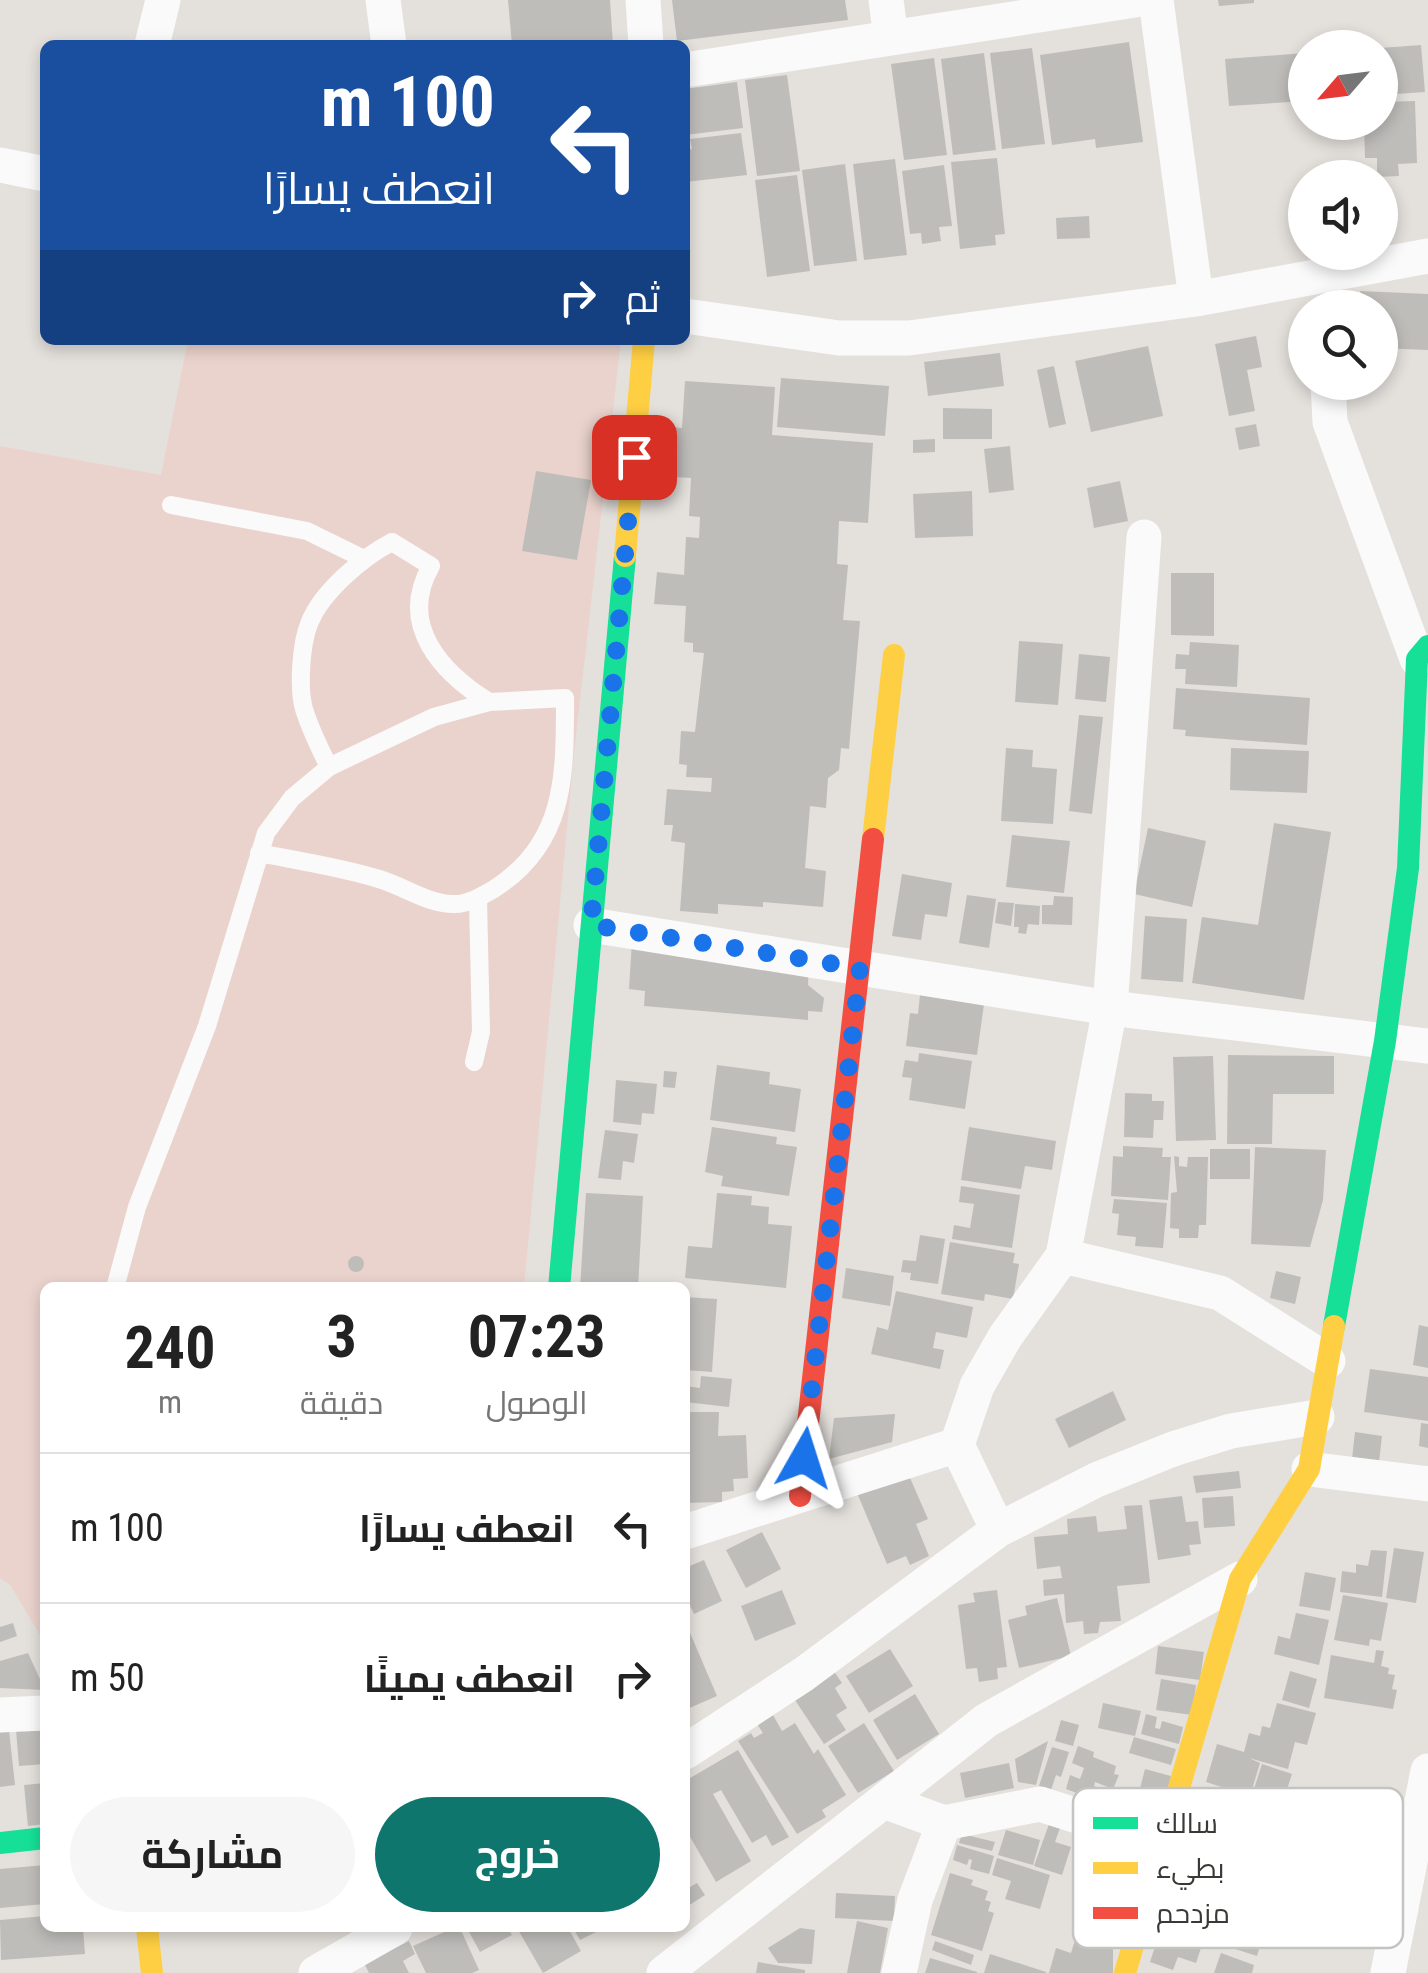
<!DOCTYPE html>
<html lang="ar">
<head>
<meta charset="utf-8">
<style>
  :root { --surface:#fff; --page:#f6f6f6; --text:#222; --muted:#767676; --line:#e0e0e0; --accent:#0f766e }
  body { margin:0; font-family:"Roboto Condensed",Cairo,sans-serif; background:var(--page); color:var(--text); direction:rtl; height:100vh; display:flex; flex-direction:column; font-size:38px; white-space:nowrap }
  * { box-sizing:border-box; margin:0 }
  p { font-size:32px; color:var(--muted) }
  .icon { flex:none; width:55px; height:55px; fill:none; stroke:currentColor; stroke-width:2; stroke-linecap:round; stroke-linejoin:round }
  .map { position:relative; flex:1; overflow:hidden; direction:ltr }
  .side { position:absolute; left:40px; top:1282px; width:650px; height:650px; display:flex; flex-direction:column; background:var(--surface); border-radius:15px; box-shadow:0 5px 15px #0003; direction:rtl }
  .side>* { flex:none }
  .top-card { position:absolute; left:40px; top:40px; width:650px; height:305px; border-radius:15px; box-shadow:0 5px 15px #0003; direction:rtl; background:#1a4fa0; color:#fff; overflow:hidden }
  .needle { width:65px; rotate:242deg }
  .tools { position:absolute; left:1288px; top:30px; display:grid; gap:20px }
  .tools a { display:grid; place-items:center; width:110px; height:110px; border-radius:50%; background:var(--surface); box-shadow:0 5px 15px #0003; font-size:50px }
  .pin { position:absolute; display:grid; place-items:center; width:85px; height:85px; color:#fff; margin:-42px; border-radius:20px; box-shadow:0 5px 15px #0006 }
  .me { position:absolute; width:110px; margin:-55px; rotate:6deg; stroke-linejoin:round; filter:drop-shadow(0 0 8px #0008) }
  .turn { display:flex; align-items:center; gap:35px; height:210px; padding:0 30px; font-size:45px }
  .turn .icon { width:130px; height:130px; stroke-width:2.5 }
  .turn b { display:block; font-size:70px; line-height:85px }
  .then { display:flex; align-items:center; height:95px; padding:0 30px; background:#0003; gap:20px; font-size:38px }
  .eta { display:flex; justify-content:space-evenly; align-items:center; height:170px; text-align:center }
  .eta b { font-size:60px; font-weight:700; line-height:70px }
  .button { display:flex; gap:20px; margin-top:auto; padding:20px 30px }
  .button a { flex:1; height:115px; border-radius:60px; background:var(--accent); color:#fff; font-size:40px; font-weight:700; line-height:115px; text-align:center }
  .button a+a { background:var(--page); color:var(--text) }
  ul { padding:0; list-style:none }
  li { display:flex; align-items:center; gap:30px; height:150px; padding:0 30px; border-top:2px solid var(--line) }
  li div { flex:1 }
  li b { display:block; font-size:38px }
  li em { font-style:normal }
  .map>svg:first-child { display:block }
</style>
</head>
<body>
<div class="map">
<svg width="1428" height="1973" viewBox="0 0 1428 1973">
  <rect width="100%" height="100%" fill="#e4e0dc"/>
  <path fill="#ebd3cd" d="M188 340H621L574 753 524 1287 45 1288V1644L11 1586 0 1578V446L161 475Z"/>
  <path fill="#bfbdba" d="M508 0H610L613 45H512Z
    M672 0H845L848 20 677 41Z
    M1218 0H1254V3L1219 6Z
    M1129 42 1143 142 1096 148 1095 139 1052 145 1040 55Z
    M1421 45 1425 92 1380 95V48Z
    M1032 48 1045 144 1002 149 990 53Z
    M984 53 996 150 953 155 941 59Z
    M1305 53V101L1229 106 1225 59Z
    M934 58 947 155 904 160 891 64Z
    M787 75 800 171 757 176 745 80Z
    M737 82 743 128 685 135V89Z
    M1415 101 1417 163 1398 164 1399 176 1377 177V158H1365L1364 122H1380V102Z
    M741 133 747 175 685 182V150L692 149 690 139Z
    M997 158 1005 234 995 235 996 245 960 249 951 162Z
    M895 159 907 255 864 260 853 164Z
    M845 164 857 261 814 266 802 170Z
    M944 165 952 226 939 227 941 241 922 244 921 233 910 234 902 171Z
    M797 175 810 271 767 277 755 180Z
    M1089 216 1090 238 1057 239 1056 218Z
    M1360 291 1428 294V350L1380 348V308H1360Z
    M1256 336 1262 367 1247 370 1255 411 1229 416 1215 344Z
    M1148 346 1163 416 1091 432 1075 361Z
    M1000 353 1004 386 928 396 924 362Z
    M1054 366 1066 424 1049 428 1037 370Z
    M781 378 889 386 885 436 777 427Z
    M685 381 775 387 772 435 873 443 868 523 839 521 837 564 848 565 843 620 860 621 849 749 841 748 839 770 828 778 826 808 810 806 805 868 826 871 823 907 763 902V907L718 904V914L680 911 685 843 671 841 673 825H664L667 789 711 792 712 778 686 777 687 765 679 764 681 731 695 732 704 653 693 652V643L684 642 686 606 654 604 657 572 684 575 686 537 699 538 700 517 689 516 691 478 659 476 663 426 682 428Z
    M943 408 992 409V439H943Z
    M1256 424 1260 446 1239 450 1235 428Z
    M935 439V452L913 453V440Z
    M1010 446 1014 490 989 493 984 449Z
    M536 471 591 480 577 560 522 551Z
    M1120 481 1128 521 1094 528 1087 488Z
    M972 491 973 536 915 538 913 494Z
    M1171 573H1214V636L1171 635Z
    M1019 641 1063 644 1058 705 1015 702Z
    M1190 642 1239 645 1237 687 1185 684 1186 669H1175L1176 654 1189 655Z
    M1079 654 1110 657 1106 702 1075 699Z
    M1176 688 1310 698 1307 745 1185 736 1186 730 1173 729Z
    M1079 715 1103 717 1092 814 1069 811Z
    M1006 748 1033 750 1032 767 1057 769 1053 824 1001 821Z
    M1231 748 1309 751 1307 793 1230 790Z
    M1274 823 1331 832 1304 1000 1192 983 1202 917 1258 925Z
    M1148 828 1206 841 1192 907 1134 894Z
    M1012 835 1070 841 1064 893 1006 887Z
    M902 874 952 883 947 917 925 914 921 940 892 936Z
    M967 895 996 899 989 948 959 943Z
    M1054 896 1073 897 1072 925 1042 924V905H1053Z
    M998 902 1014 903 1011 926 995 923Z
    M1015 904 1040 906 1039 925 1028 924 1026 934 1018 933 1019 927H1014Z
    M1145 916 1187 919 1183 982 1141 979Z
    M632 940 809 963 808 985 824 998 822 1012 808 1011V1020L644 1006 645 991 629 989Z
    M920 995 984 1004 977 1055 906 1046 910 1013 918 1014Z
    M919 1053 972 1061 965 1109 909 1100 912 1078 902 1077 905 1060 918 1062Z
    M1228 1055 1334 1056V1094H1273L1272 1144H1227Z
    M1213 1056 1216 1140 1176 1141 1173 1057Z
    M717 1065 770 1072 769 1084 801 1089 795 1132 710 1120Z
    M664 1071 677 1072 675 1088 663 1087Z
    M616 1080 657 1084 654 1114 642 1113 641 1125 613 1122Z
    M1125 1093 1152 1094V1101H1164L1163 1120H1154L1153 1138 1124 1137Z
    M712 1127 777 1137 776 1144 797 1147 789 1196 721 1186 723 1176 705 1172Z
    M969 1127 1056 1141 1052 1170 1025 1166 1021 1189 961 1180Z
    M605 1130 638 1134 634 1163 623 1161 621 1180 598 1178Z
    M1123 1146 1163 1148 1162 1157H1171L1168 1200 1111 1196 1113 1156 1123 1157Z
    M1255 1147 1326 1150 1323 1200 1310 1247 1251 1244Z
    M1210 1149H1250V1179H1210Z
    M1174 1156 1179 1157V1166L1187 1167 1188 1157H1208L1206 1225H1199L1198 1238H1179V1229L1170 1228 1171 1193 1177 1192Z
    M961 1186 1020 1195 1012 1248 952 1239 954 1225 970 1228 974 1204 959 1202Z
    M586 1193 643 1196 638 1288H580Z
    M717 1193 752 1196 751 1205 769 1207 768 1224 792 1226 786 1288 685 1278 688 1246 712 1248Z
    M1114 1199 1167 1203 1163 1248 1135 1246 1136 1237 1117 1235 1119 1214 1112 1213Z
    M920 1235 945 1239 938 1284 910 1280 911 1273 901 1272 903 1260 916 1261Z
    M950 1242 1015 1253 1013 1263 1019 1264 1013 1299 985 1294 984 1301 941 1294Z
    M348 1264a8 8 0 1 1 16 0a8 8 0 1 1-16 0Z
    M846 1268 894 1276 890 1306 842 1298Z
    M1276 1271 1301 1277 1295 1304 1270 1298Z
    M896 1291 973 1307 967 1338 936 1332 933 1348 944 1350 940 1369 871 1354 877 1327 888 1330Z
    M685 1297 717 1299 712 1372 685 1370Z
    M1419 1325 1428 1327V1368L1413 1365Z
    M1370 1369 1428 1377V1421L1364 1412Z
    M701 1376 732 1379 729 1407 685 1402V1386L700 1388Z
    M1113 1391 1126 1420 1069 1448 1055 1419Z
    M685 1412H719L718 1436 746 1435 748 1478 733 1479 734 1491 722 1492V1502L685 1503Z
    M895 1414 892 1442 829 1459 834 1418Z
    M1421 1423 1428 1424V1448L1419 1446Z
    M1355 1432 1382 1436 1379 1462 1352 1459Z
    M907 1471 928 1519 916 1524 929 1556 910 1565 906 1556 887 1564 857 1493Z
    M1239 1471 1241 1488 1196 1493 1193 1476Z
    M1182 1496 1186 1522 1198 1521 1201 1544 1189 1545 1191 1555 1158 1560 1149 1500Z
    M1233 1496 1235 1526 1204 1528 1202 1498Z
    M1142 1505 1150 1583 1117 1586 1121 1621 1100 1622 1098 1633 1084 1634 1083 1621 1066 1623 1064 1594 1044 1596 1043 1580 1062 1578 1060 1566 1037 1569 1034 1537 1068 1534 1067 1519 1096 1516 1098 1532 1127 1529 1124 1506Z
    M762 1532 781 1569 746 1588 726 1550Z
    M1394 1548 1424 1552 1416 1603 1386 1598Z
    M1371 1550 1387 1551 1382 1597 1340 1592 1342 1571 1356 1573V1564L1368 1566Z
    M704 1560 722 1601 694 1614 685 1595V1568Z
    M1305 1572 1336 1578 1330 1611 1299 1606Z
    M782 1590 796 1624 755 1641 741 1606Z
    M997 1590 1007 1667 997 1668 998 1679 979 1682 977 1668 966 1669 958 1605 975 1602 973 1593Z
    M1343 1595 1388 1603 1381 1641 1370 1639 1369 1646 1334 1640Z
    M1057 1598 1071 1656 1019 1668 1008 1620 1027 1615 1025 1606Z
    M1296 1613 1329 1620 1319 1665 1274 1654 1278 1636 1290 1639Z
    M685 1621 717 1696 685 1710Z
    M13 1623 17 1636 0 1642V1627Z
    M1158 1646 1204 1652 1200 1680 1155 1674Z
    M890 1649 913 1686 869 1713 846 1676Z
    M1376 1650 1384 1651 1381 1666 1389 1668 1388 1674 1395 1675 1392 1689 1397 1690 1393 1709 1324 1698 1331 1655 1374 1663Z
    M28 1653 45 1690 0 1688V1661Z
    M833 1670 842 1683 835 1688 847 1708 836 1715 846 1730 824 1744 793 1697Z
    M1290 1671 1317 1679 1309 1708 1282 1700Z
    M1161 1679 1196 1685 1192 1715 1156 1710Z
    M915 1694 939 1734 897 1760 873 1720Z
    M1103 1703 1141 1711 1135 1736 1098 1728Z
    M1277 1703 1316 1713 1307 1745 1295 1742 1288 1769 1249 1758 1260 1763 1250 1796 1206 1782 1217 1744 1244 1752 1249 1733 1260 1736 1262 1726 1270 1728Z
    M1146 1714 1157 1717 1155 1728 1160 1729 1162 1721 1183 1727 1179 1744 1141 1734Z
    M773 1715 782 1731 795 1723 814 1754 818 1749 846 1795 822 1810 826 1817 797 1834 738 1741 751 1733 754 1738 763 1733 757 1724Z
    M1061 1720 1079 1725 1073 1746 1055 1741Z
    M864 1723 894 1771 858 1793 828 1746Z
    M45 1728V1764L19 1766 16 1730Z
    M9 1730 15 1785 0 1787V1731Z
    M1134 1737 1176 1749 1171 1765 1129 1753Z
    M1048 1741 1036 1785 1018 1782 1015 1759Z
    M1078 1746 1094 1752 1093 1757 1116 1766 1114 1774 1119 1775 1113 1789 1095 1782 1094 1786 1108 1792 1104 1803 1066 1789 1070 1775 1080 1779 1084 1768 1072 1763Z
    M1052 1747 1069 1752 1061 1777 1056 1775 1051 1790 1039 1786Z
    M738 1750 789 1837 772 1846 766 1835 752 1843 721 1790 713 1794 751 1861 716 1882 685 1828V1781Z
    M1009 1763 1014 1788 965 1798 960 1773Z
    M1262 1764 1292 1774 1282 1805 1252 1795Z
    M1145 1769 1171 1776 1165 1802 1145 1797 1144 1800 1163 1805 1160 1818 1134 1812Z
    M45 1783V1824L28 1826 24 1785Z
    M1049 1824 1060 1828 1055 1842 1071 1847 1062 1875 1034 1866Z
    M1006 1830 1040 1840 1033 1865 998 1855Z
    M962 1834 995 1842 992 1851 959 1843Z
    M1080 1844 1093 1848 1084 1877 1072 1874Z
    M957 1845 994 1856 989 1874 970 1869 972 1860 969 1859 967 1865 953 1860Z
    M997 1858 1050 1875 1040 1909 1005 1899 1011 1881 992 1875Z
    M45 1865V1904L0 1908V1869Z
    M950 1873 973 1880 971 1885 988 1891 985 1900 991 1902 988 1911 994 1913 982 1951 931 1935Z
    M685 1878 690 1887 697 1883 705 1895 685 1908Z
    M1202 1882 1221 1887 1216 1902 1241 1910 1239 1916 1266 1925 1257 1956 1160 1925 1172 1887 1197 1895Z
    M836 1893 895 1896 894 1921 835 1918Z
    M1083 1915 1113 1929V1973H1049L1056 1948 1071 1953Z
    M45 1916V1928H83L85 1954 1 1960 0 1920Z
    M857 1921 888 1928 880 1973H847Z
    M453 1928H460L479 1970 472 1973H426L413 1946Z
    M467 1928H508L512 1935 480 1952Z
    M517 1928H568L581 1951 543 1973Z
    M573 1928H604L580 1940Z
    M800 1928 815 1930 812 1964 778 1963 768 1948Z
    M1160 1931 1202 1945 1196 1963 1178 1957 1173 1970 1150 1962Z
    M409 1941 415 1954 403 1961 409 1973H369L364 1963Z
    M935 1941 974 1955 971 1965 932 1950Z
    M1221 1953 1254 1965 1252 1973H1214Z
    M990 1954 1046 1972V1973H984Z
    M930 1958 977 1972V1973H925Z
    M758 1962 805 1970V1973H756Z"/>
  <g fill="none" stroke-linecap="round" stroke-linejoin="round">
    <path stroke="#fbfafa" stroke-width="18" d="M171 505 307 531 364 559
      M329 767C320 749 310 729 304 709 298 688 301 644 309 624 321 592 363 557 392 542L431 566C397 625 442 673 489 702
      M474 1062 481 1032 478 899
      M115 1288 137 1207 207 1026 266 833 292 798 329 767 434 717 489 702 565 698C565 776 566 843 494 889 482 896 467 905 452 904 426 903 403 886 379 879 340 867 299 861 259 853"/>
    <path stroke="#fbfafa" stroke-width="35" d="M383 0 389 45
      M643 0 646 45
      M886 0 891 38
      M1156 0 1196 299
      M152 45 163 0
      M685 70 1135 0
      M0 165 45 174
      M685 316 839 338H909L1196 299 1428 256
      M1328 382 1330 422 1417 659
      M591 925 1110 1008 1428 1046
      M1063 1256 1110 1008 1144 537
      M1309 1469 1428 1484
      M998 1530 957 1445 977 1386 1005 1337 1063 1256 1220 1293 1328 1361
      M685 1532 957 1445
      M0 1715 45 1713
      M685 1752 804 1674 998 1530 1096 1480 1173 1449 1231 1431 1317 1417
      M884 1801 944 1823 1040 1804 1162 1843 1401 1909
      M316 1973 395 1928
      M664 1973 987 1720 1240 1579
      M899 1973 915 1900 944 1823
      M1388 1973 1428 1771"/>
    <path stroke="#16e098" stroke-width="22" d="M559 1288 625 556
      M1334 1326 1385 1041 1408 868 1417 659 1428 646
      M0 1843 45 1838"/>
    <path stroke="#ffcf43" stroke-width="22" d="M625 556 644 340
      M873 839 894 655
      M147 1928 152 1973
      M1125 1973 1240 1579 1309 1469 1334 1326"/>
    <path stroke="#f24e42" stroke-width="22" d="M800 1496 873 839"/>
  </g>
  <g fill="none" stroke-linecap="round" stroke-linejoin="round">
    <path stroke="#1a73e8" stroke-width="18" stroke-dasharray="0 32.4" d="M634 457 591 925 860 968 804 1458"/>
  </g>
  <rect x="1073" y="1788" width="330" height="160" rx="15" fill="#fff" stroke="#c4c4c2" stroke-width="2.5"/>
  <rect x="1093" y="1817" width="45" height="12" fill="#16e098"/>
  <rect x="1093" y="1862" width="45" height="12" fill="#ffcf43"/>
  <rect x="1093" y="1907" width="45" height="12" fill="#f24e42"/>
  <g font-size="28" fill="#3b3935">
    <text x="1156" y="1833">سالك</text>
    <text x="1156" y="1878">بطيء</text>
    <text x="1156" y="1923">مزدحم</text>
  </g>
</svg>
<div class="tools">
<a><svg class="needle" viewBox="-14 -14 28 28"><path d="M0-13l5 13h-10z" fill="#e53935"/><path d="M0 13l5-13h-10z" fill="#767676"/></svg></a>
<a><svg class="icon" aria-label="sound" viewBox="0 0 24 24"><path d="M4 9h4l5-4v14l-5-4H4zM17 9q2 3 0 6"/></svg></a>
<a><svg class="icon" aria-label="search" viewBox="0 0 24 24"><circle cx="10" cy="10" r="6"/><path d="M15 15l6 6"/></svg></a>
</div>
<div class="pin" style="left:634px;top:457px;background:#d93025"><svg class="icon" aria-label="arrive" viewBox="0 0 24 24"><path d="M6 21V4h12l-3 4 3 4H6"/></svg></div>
<svg class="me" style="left:804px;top:1458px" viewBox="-20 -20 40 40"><path d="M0-17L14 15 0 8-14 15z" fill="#1a73e8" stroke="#fff" stroke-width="4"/></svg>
<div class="top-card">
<div class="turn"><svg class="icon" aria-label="left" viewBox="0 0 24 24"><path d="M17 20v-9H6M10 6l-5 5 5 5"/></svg><div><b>100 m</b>انعطف يسارًا</div></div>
<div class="then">ثم<svg class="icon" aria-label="right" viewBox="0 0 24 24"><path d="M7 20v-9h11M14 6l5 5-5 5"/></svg></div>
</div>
<section class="side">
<div class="eta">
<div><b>07:23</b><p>الوصول</p></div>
<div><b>3</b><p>دقيقة</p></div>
<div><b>240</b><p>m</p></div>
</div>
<ul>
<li><svg class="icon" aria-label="left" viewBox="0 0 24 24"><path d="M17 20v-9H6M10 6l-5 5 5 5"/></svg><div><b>انعطف يسارًا</b></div><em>100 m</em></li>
<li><svg class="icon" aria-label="right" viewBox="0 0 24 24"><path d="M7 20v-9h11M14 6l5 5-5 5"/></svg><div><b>انعطف يمينًا</b></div><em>50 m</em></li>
</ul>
<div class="button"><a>خروج</a><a>مشاركة</a></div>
</section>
</div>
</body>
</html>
